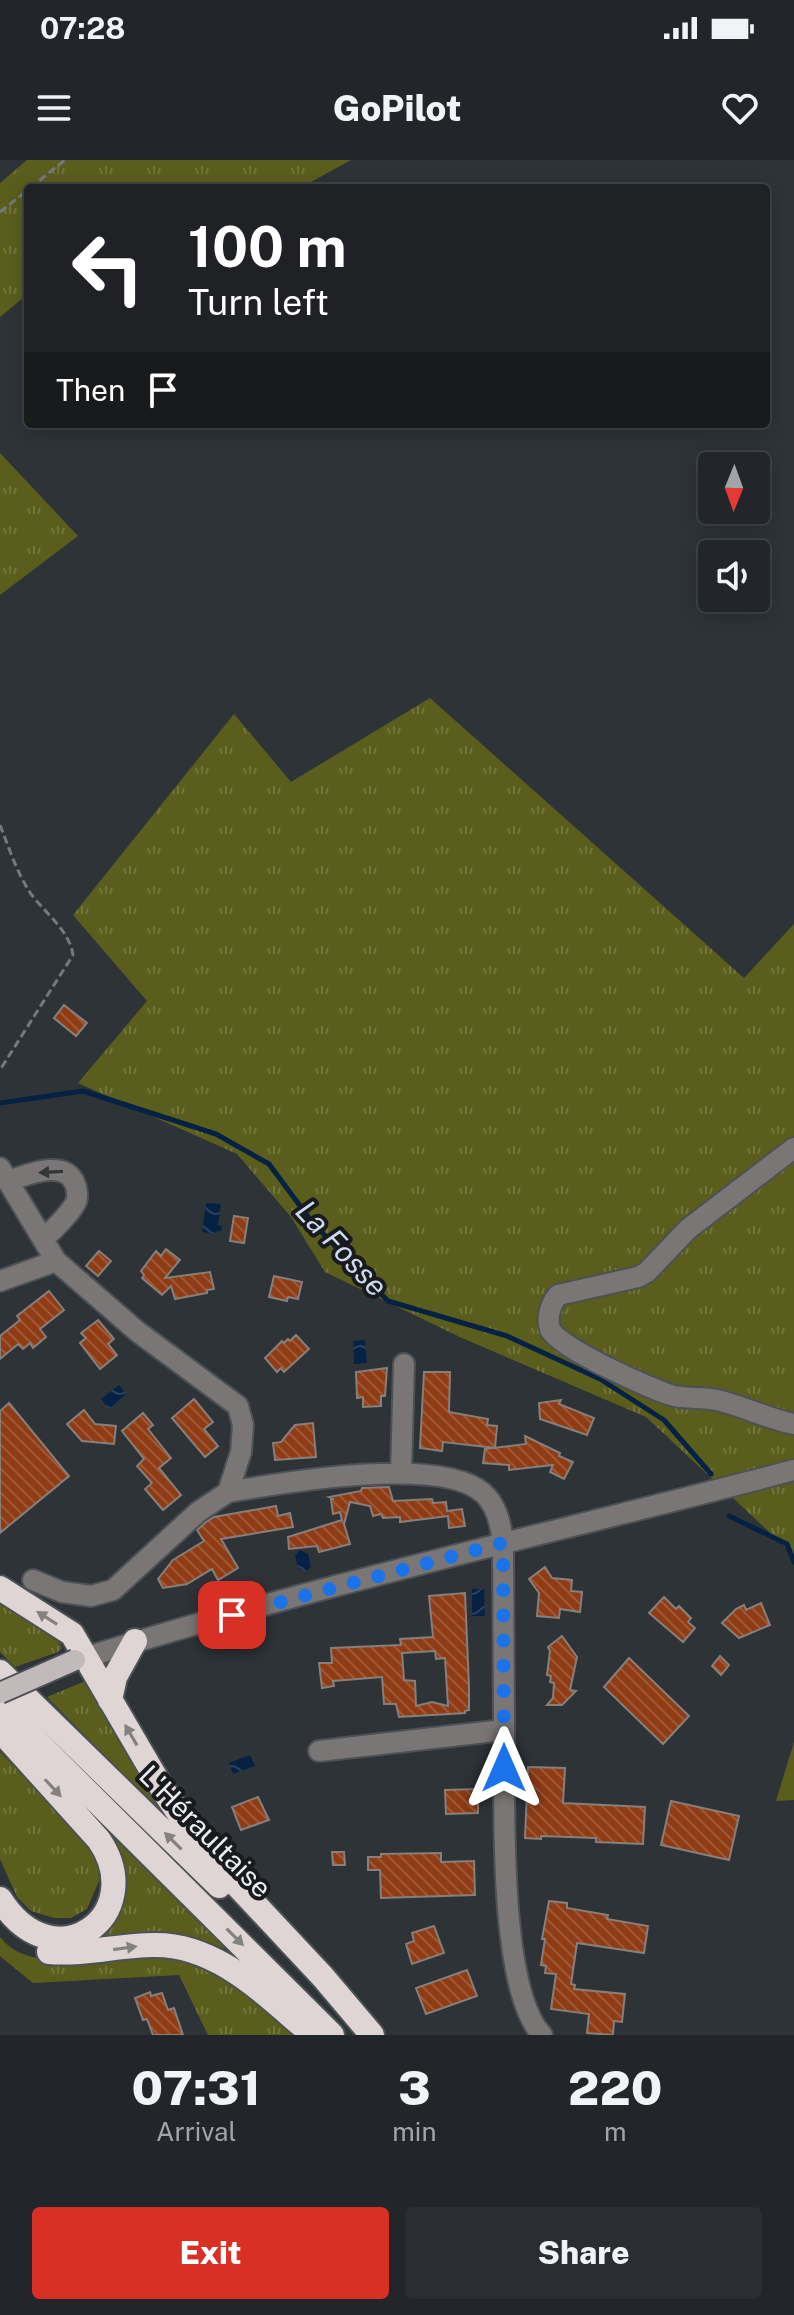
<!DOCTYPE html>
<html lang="en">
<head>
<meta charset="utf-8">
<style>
  :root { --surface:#22262a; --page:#2a2e32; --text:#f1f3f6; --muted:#a2a5a8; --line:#3f4347; --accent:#d93025 }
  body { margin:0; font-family:"Public Sans",sans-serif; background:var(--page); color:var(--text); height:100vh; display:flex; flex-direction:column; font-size:30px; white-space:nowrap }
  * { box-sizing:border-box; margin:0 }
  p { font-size:26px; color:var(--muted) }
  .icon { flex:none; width:44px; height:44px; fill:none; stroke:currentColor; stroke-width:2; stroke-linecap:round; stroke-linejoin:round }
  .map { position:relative; height:1875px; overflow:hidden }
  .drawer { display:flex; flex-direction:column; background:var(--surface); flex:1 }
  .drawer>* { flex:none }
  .guide { position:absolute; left:24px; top:24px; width:746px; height:244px; border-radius:8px; box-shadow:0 4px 20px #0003,0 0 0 2px var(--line); background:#202124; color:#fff; overflow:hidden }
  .needle { width:52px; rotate:181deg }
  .tools { position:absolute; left:698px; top:292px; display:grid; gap:16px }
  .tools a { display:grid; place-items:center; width:72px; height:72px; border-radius:8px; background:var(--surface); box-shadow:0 4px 20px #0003,0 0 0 2px var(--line); font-size:40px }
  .pin { position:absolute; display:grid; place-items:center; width:68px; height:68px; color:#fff; margin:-34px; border-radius:16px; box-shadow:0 4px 12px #0006 }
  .me { position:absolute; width:88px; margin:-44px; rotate:0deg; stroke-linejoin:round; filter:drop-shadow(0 0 6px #0008) }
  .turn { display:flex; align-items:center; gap:28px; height:168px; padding:0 32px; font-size:36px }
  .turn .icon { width:104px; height:104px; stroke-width:2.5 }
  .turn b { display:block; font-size:56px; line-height:68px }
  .then { display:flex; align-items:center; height:76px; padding:0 32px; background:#0003; gap:16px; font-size:30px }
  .eta { display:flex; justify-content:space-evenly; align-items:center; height:136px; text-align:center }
  .eta b { font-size:48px; font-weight:800; line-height:56px }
  .cta { display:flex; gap:16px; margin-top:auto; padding:16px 32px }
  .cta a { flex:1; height:92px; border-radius:8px; background:var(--accent); color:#fff; font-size:32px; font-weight:800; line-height:92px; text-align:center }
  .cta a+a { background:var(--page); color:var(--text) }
  .status { display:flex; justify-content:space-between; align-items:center; height:56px; padding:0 40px; background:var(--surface); direction:ltr }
  .status svg { height:22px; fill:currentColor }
  header { display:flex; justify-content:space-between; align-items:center; height:104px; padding:0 32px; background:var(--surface); font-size:36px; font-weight:800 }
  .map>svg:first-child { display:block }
</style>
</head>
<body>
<div class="status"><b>07:28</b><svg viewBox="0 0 49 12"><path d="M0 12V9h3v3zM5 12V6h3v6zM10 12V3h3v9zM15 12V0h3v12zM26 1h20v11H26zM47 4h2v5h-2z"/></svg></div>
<header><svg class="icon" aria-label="menu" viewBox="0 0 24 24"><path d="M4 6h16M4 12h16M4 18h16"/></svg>GoPilot<svg class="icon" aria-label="heart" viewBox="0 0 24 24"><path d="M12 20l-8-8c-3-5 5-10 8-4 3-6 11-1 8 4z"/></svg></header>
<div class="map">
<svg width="794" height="1875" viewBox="0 0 794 1875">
  <defs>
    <pattern id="grass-tufts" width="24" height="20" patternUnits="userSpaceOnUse" patternTransform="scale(2)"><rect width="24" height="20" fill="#5b5d1d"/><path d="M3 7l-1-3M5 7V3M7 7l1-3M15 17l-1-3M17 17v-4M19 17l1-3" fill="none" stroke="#73753e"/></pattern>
    <pattern id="water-waves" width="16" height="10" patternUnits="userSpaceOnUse" patternTransform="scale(2)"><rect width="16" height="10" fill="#052144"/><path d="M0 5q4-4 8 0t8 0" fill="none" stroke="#2a425f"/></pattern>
    <pattern id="building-back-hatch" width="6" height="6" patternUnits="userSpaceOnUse" patternTransform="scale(2)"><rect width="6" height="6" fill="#8f3c15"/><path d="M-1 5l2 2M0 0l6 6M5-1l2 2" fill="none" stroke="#9f5838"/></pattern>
  </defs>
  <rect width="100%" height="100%" fill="#2e3338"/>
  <path fill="url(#grass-tufts)" d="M27 0H351L300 28H28V134L0 157V23Z
    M0 293 78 376 0 435Z
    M430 538 744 818 794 764V1395L646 1257 462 1178 325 1112 291 1057 237 994 78 923 147 841 73 755 234 554 291 622Z
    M0 1437 59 1482 62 1488 58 1492 15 1507 0 1492Z
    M88 1520 183 1675 47 1537Z
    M794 1582V1640L776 1641Z
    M0 1592 89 1681 98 1698 99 1721 87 1749 71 1758H54L31 1751 17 1737 0 1699Z
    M106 1670 227 1789 177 1776 129 1775 74 1779 97 1769 111 1679Z
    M0 1777C4 1781 8 1786 13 1789 50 1813 126 1792 171 1799 221 1807 260 1841 295 1875H208L179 1815 33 1823 0 1796Z"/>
  <path fill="url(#water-waves)" d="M206 1043 221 1044 218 1065 222 1066 221 1071H217L216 1074 202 1072Z
    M365 1180 367 1203 354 1204 353 1181Z
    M119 1225 126 1234 109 1249 101 1239Z
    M300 1390 308 1394 311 1407 306 1412 298 1408 295 1396Z
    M472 1429H484L485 1456H472Z
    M250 1595 255 1606 233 1614 229 1603Z"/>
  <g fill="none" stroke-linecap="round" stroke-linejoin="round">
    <path stroke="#052144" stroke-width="5" d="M0 943 83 931 216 974 269 1004 312 1062 388 1141 507 1176 600 1219 664 1260 711 1314
      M729 1356 787 1384 794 1402"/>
  </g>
  <path fill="url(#building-back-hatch)" stroke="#877f7c" stroke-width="2" fill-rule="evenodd" d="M64 845 87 863 76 876 54 858Z
    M234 1056 248 1058 244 1083 230 1081Z
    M166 1089 180 1100 165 1118 210 1112 214 1129 207 1130V1133L175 1139 171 1126 162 1135 142 1118 144 1115 141 1111 156 1091 161 1096Z
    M99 1091 111 1101 98 1116 86 1106Z
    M274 1116 302 1122 298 1139 288 1137 287 1141 269 1137Z
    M49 1131 64 1150 40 1169 46 1177 33 1188 30 1183 23 1189 18 1184 0 1199V1176L20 1160 17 1156Z
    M98 1160 114 1179 108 1184 117 1195 100 1209 80 1183 86 1178 81 1173Z
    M296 1175 309 1189 284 1212 281 1208 277 1212 265 1198 282 1181 284 1183 288 1179 290 1181Z
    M387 1208 385 1236H381V1246L363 1247V1237L357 1238 356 1212Z
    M424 1212H450L449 1252 488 1259 487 1265 497 1266 495 1288 443 1282 442 1291 420 1288Z
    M194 1239 213 1262 204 1269 218 1286 205 1297 172 1258Z
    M561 1240 559 1244 594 1258 587 1275 540 1259 539 1243Z
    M9 1243 69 1316 0 1373V1251Z
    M84 1250 95 1264 116 1266 114 1284 82 1281 67 1264Z
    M143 1253 153 1265 148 1269 171 1298 159 1308 181 1335 163 1350 145 1329 152 1323 137 1306 144 1299 122 1271Z
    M313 1263 316 1297 275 1300 273 1283 281 1282 295 1265Z
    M525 1276 560 1293 559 1296 573 1302 564 1319 550 1312 553 1305 509 1310V1305L483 1303 485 1289 526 1284Z
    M389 1327 393 1341 432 1339 433 1343 446 1342 447 1351 462 1349 465 1366 449 1368 448 1356 400 1362V1357L383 1358 381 1354 373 1356 370 1346 350 1342 344 1364 350 1384 319 1392 317 1386 289 1389 288 1377 342 1360 340 1352 333 1354 331 1339H334L329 1337 361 1331 362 1328Z
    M276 1346 278 1356 290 1353 293 1367 221 1379 238 1408 218 1420 212 1409 187 1424 163 1428 158 1419 173 1400 204 1381 197 1370 206 1362 214 1357Z
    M545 1407 552 1418 572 1420 571 1431 582 1432 580 1452 560 1449 559 1458 537 1456 539 1433 529 1419Z
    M465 1433 469 1527V1550L465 1551V1553L399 1557 396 1544H384L382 1517 333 1521 334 1526 322 1528 319 1503H332L331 1488 401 1485 400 1479 433 1477 429 1436ZM435 1491 436 1499 445 1498 448 1546 432 1542 416 1546 415 1521 404 1520 402 1493Z
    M664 1437 676 1449 679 1446 691 1458 688 1462 695 1468 683 1482 649 1453Z
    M761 1443 770 1465 739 1478 722 1463 736 1449 744 1445 746 1450Z
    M562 1476 577 1497 570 1530 576 1531 562 1545H547L553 1538 554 1523 550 1522 551 1516 547 1515 550 1491 548 1487Z
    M720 1496 729 1505 721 1515 712 1506Z
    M629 1498 689 1556 663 1584 604 1527Z
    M528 1607 565 1608 563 1643 645 1647 643 1684 596 1682V1678L541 1676V1679L525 1678Z
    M478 1629V1653L446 1654 445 1630Z
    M258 1637 269 1660 241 1670 232 1647Z
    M671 1641 739 1656 729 1700 661 1685Z
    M332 1692H344L345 1705H333Z
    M441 1693V1702L474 1701 475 1735 381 1738 380 1710H368V1697H381V1694Z
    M549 1741 567 1743V1748L608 1755 607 1759 648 1766 644 1793 577 1783 571 1824 575 1825 574 1829 625 1834 622 1862 614 1861 613 1875 587 1873 589 1854 551 1849 556 1814 545 1813 546 1806 541 1805 545 1779H542Z
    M434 1766 444 1793 412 1804 406 1784 414 1781 412 1773Z
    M467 1810 477 1836 426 1854 416 1828Z
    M150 1832 151 1836 162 1833 168 1850 174 1848 183 1875H153L147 1859 143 1860 135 1838Z"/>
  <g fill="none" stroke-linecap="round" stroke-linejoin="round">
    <g stroke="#4c5156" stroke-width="24">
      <path id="minor" d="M794 988 688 1069 647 1112 638 1117 558 1135C551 1143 546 1158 550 1169 558 1188 653 1230 674 1236 689 1239 703 1237 717 1240 743 1246 768 1259 794 1264
        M0 1008 56 1101 138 1172 238 1246 243 1265 241 1292 228 1332 198 1352 113 1430 91 1436 62 1432 33 1420
        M8 1021C27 1015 65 998 75 1024 77 1029 78 1037 76 1042 69 1056 53 1069 43 1080
        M0 1121 56 1101
        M401 1314 404 1204
        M228 1332C282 1323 441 1295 483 1333 497 1345 501 1365 503 1383 503 1444 504 1505 504 1566 505 1634 497 1827 542 1875
        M87 1497C319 1424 558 1372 794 1310
        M319 1591 504 1570"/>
    </g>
    <g stroke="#4c5156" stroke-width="28">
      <path id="highway" d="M0 1428 72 1474 163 1630 190 1670 221 1708 323 1817 372 1875
        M0 1512 219 1726
        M110 1540 115 1517 135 1481
        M0 1545 332 1875
        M0 1570 99 1680C150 1755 54 1825 0 1739
        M49 1792C85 1795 119 1785 154 1785 218 1784 266 1836 312 1874"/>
    </g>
    <path stroke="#74797d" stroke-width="3" stroke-dasharray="8 4" stroke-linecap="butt" d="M30 28 65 0
      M0 52 28 30
      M0 665C9 688 17 713 31 734 46 754 69 770 73 795L0 910"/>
    <use href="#minor" stroke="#7a7676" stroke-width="20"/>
    <use href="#highway" stroke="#dfd5d4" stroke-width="24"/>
    <g stroke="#4c5156" stroke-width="24" stroke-linecap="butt">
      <path id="major-bridge" d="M0 1533 75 1500"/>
    </g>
    <use href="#major-bridge" stroke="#c2baba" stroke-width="20"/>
  </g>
  <defs><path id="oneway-solid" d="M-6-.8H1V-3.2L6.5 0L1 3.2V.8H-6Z" transform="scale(2)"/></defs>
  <use fill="#353638" href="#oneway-solid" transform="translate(51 1012) rotate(177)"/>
  <g fill="#858182">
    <use href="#oneway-solid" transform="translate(47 1458) rotate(-148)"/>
    <use href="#oneway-solid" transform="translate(131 1575) rotate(-120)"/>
    <use href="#oneway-solid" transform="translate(53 1628) rotate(47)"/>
    <use href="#oneway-solid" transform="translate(173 1681) rotate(-135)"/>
    <use href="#oneway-solid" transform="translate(235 1777) rotate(45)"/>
    <use href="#oneway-solid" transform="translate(125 1788) rotate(-8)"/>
  </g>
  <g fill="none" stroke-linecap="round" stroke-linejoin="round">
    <path stroke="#1a73e8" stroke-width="14" stroke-dasharray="0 25.2" d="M232 1455 503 1383 504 1608"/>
  </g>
  <g text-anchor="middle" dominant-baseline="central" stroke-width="8" stroke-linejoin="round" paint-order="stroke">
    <g font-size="28" fill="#ebeef2" stroke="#181a1d">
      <text transform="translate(206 1671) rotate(45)">L'Héraultaise</text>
    </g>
    <g font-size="30" font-style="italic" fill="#cddbee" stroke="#181a1d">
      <text transform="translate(342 1088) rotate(47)">La Fosse</text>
    </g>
  </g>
</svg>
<div class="tools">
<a><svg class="needle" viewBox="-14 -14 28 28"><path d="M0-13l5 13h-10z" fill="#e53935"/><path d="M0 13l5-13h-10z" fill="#a2a5a8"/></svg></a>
<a><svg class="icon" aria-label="sound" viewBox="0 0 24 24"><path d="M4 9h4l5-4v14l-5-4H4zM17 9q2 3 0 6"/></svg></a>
</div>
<div class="pin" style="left:232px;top:1455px;background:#d93025"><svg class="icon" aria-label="arrive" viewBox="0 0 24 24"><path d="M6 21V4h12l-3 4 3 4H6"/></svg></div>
<svg class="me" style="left:504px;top:1608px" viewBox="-20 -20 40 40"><path d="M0-17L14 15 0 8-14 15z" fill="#1a73e8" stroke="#fff" stroke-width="4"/></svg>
<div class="guide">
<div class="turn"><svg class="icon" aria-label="left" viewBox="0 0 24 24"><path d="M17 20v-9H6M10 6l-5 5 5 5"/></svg><div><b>100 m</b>Turn left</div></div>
<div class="then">Then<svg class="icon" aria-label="arrive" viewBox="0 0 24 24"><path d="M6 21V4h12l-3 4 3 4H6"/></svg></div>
</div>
</div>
<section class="drawer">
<div class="eta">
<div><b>07:31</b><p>Arrival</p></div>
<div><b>3</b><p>min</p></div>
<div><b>220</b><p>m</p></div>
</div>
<div class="cta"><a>Exit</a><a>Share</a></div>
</section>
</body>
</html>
